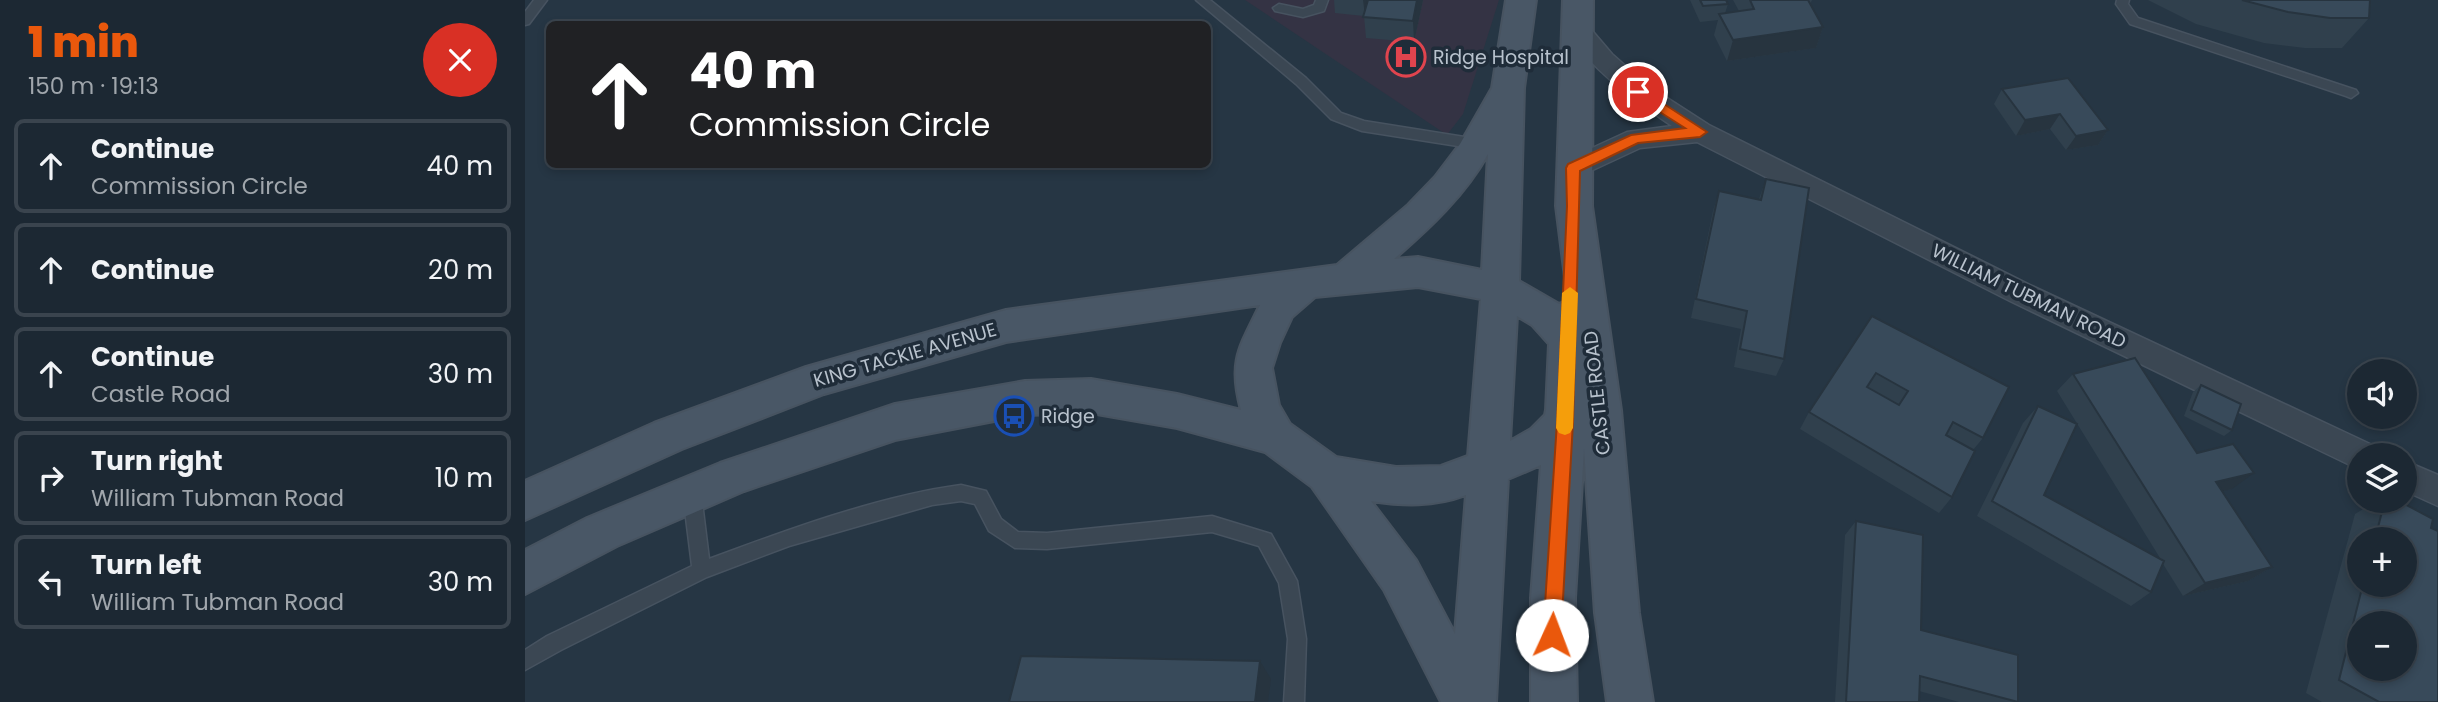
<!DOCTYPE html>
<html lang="en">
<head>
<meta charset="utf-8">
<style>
  :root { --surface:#1c2833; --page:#25303b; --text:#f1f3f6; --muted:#a0a6ac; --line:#3a444e; --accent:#ea580c }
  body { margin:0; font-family:Poppins,sans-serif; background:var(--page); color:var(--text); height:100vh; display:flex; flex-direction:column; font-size:26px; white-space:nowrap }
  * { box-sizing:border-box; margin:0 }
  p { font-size:23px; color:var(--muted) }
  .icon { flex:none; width:38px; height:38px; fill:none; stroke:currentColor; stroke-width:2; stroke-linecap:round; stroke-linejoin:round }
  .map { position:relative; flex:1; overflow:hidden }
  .drawer { display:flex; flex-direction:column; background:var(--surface); width:525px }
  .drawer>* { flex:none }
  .hud { position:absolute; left:21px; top:21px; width:665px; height:147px; border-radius:10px; box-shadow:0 4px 10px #0003,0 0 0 2px var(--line); background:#202124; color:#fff; overflow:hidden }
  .tools { position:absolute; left:1822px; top:359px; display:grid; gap:14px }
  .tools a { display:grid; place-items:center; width:70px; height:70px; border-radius:50%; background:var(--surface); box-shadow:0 4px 10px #0003,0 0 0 2px var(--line); font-size:35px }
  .pin { position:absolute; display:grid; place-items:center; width:60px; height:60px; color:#fff; margin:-30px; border:4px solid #fff; border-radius:50%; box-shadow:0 2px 7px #0007 }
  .me { position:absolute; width:77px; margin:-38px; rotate:2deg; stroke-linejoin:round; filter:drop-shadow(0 0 5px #0008) }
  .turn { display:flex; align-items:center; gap:24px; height:147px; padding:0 28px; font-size:32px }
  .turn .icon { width:91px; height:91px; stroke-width:2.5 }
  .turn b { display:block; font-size:49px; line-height:60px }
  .round { display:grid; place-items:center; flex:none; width:74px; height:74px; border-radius:37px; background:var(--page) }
  .headline { display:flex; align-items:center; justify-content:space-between; height:119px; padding:0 28px }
  h1 { font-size:42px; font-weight:800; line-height:52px; color:var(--accent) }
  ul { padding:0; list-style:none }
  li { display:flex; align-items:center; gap:21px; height:94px; margin:0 14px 10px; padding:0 14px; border:4px solid var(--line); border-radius:10px }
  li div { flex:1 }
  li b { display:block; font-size:26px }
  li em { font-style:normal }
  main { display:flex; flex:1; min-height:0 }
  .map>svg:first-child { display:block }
</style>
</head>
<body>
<main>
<section class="drawer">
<div class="headline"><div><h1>1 min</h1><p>150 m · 19:13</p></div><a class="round" style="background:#d93025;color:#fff"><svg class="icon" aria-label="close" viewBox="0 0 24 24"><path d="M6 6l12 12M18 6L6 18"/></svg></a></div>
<ul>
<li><svg class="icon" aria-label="ahead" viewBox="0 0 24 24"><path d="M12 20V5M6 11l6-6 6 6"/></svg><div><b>Continue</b><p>Commission Circle</p></div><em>40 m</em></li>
<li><svg class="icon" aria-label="ahead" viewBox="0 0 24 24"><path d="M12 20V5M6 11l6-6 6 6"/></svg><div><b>Continue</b></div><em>20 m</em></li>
<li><svg class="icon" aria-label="ahead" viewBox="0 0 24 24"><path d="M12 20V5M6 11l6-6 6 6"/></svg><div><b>Continue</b><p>Castle Road</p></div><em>30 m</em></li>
<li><svg class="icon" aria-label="right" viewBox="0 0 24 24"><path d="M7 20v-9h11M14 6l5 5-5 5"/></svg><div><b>Turn right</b><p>William Tubman Road</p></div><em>10 m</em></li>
<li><svg class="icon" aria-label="left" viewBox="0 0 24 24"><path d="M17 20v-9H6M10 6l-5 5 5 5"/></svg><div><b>Turn left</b><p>William Tubman Road</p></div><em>30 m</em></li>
</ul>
</section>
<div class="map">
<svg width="1913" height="702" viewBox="0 0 1913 702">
  <rect width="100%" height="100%" fill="#263644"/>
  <path fill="#343344" d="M720 0H974L938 114 922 135Z"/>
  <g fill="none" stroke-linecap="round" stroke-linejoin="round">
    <g stroke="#475360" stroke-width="3">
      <path id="service" d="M9 0H22L4 24 0 25V12Z
        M671 0H685L781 78 816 113 839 121 952 139 959 144 952 149 837 131 806 119 771 84Z
        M791 0H803L799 11 778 17 750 11 748 8 754 4 778 9 789 5Z
        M1592 0H1604L1603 4 1613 18 1831 90 1833 93 1826 98 1821 96 1605 24 1591 4Z
        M436 485 461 491 476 519 493 532 522 533 687 516 746 534 772 581 781 639 779 702H759L763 639 754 583 734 546 687 532 522 549 490 548 464 531 450 504 436 501 407 505 264 546 182 577 36 650 0 670V650L22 636 167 566 158 494 161 488 167 486 173 488 176 494 184 559C262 530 354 496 436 485Z"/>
    </g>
    <g stroke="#475360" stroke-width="3">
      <path id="minor" d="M1050 18 1058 20 1087 54 1122 85 1184 125 1505 285 1847 445 1852 455H1834V468L1825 465 1485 301 1172 142 1115 148 1057 175 1048 178 1039 175 1035 168 1039 161 1102 132 1147 126C1106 98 1065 69 1038 26L1042 20Z
        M1880 461 1913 475V506L1880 491Z"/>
    </g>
    <g stroke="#475360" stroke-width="4">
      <path id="secondary" d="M981 0H1011L999 88 994 281 1034 304 1043 301 1031 206 1038 0H1068L1067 206 1096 410 1114 613 1128 702H1082L1070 613 1059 449 1050 598 1052 702H1006V598L1016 465 983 479 971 702H916L859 590 787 487 740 452 652 428 566 413 500 415 370 440 219 491 92 546 0 594V550L62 518 195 463 370 404 500 381 566 379 652 394 716 410C703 361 714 348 735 305L481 342 299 394 157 449 0 520V481L129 423 281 367 481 310 812 265 883 205 910 177 935 144 967 88ZM963 154 957 270 893 257 869 259C905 228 940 195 963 154ZM893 287 956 299 943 456 916 466 871 467 811 457 765 424 754 405 747 368 755 343 767 317 790 297ZM992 316 1007 325 1024 344 1021 410 1020 415 1006 429 985 441ZM941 495 930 634 891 560 846 501C879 506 909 507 941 495Z"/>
    </g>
    <use href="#service" fill="#3b4753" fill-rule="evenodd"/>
    <use href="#minor" fill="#3b4753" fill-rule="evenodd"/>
    <use href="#secondary" fill="#495766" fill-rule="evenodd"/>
  </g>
  <path fill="#30404d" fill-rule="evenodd" d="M809 0H898L889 42 841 38 839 16 810 13Z
    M1165 0H1201L1203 4 1200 13 1214 11 1208 0H1287L1285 4 1298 27 1291 48 1202 61 1189 35 1193 20 1175 22Z
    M1623 0H1845L1844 18 1817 48H1780L1739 43 1671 24Z
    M1477 89 1583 130 1573 145 1541 150 1525 129 1491 136 1469 104Z
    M1241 179 1259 359 1251 376 1209 367 1216 329 1166 318 1188 211 1194 191 1234 199Z
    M1347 316 1458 438 1448 450 1427 497 1414 513 1275 429 1284 412Z
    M1548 374 1672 453 1707 489 1697 491 1747 567 1723 581 1658 596 1638 564 1626 592 1606 606 1452 516 1498 423 1513 406 1519 495 1635 558 1532 391Z
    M1676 385 1707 430 1699 436 1659 416 1668 392Z
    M1853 500H1872L1906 528 1913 702H1797L1781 693 1830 514ZM1834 539H1880V584H1834Z
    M1331 521 1396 630 1493 702H1434L1394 691V702H1310L1320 535Z"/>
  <path fill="#27343f" d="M838 0H844L840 16Z
    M892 0H898L889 42 888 21Z
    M1298 27 1291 48 1202 61 1208 40Z
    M1535 114 1525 129 1491 136 1500 120Z
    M1583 130 1573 145 1541 150 1551 136Z
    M1729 473 1707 489 1670 498 1691 482Z
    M1747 567 1723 581 1658 596 1680 583Z
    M735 661 746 679 743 702H730Z"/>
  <path fill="#384a5a" stroke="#27343f" stroke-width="2" fill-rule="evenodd" d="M843 0H892L888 21 838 17Z
    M1175 0H1201L1203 4 1178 6Z
    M1225 0H1283L1298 27 1208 40 1194 14 1229 9Z
    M1717 0H1845L1844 18H1805L1763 12Z
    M1543 78 1583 130 1551 136 1535 114 1500 120 1477 89Z
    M1241 179 1284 188 1259 359 1215 349 1222 311 1171 299 1194 191 1236 200Z
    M1347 316 1484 387 1458 438 1428 422 1421 435 1450 451 1427 497 1284 412ZM1351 373 1383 391 1374 405 1342 387Z
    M1610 358 1672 453 1708 444 1729 473 1691 482 1747 567 1680 583 1548 374Z
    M1676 385 1716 404 1707 430 1666 410Z
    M1513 406 1552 424 1519 495 1639 561 1626 592 1467 501Z
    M1860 500H1872L1908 519 1906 528 1913 531V702H1854L1814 680 1838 584H1880V539H1850ZM1834 623H1880V668H1834Z
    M1331 521 1398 535 1396 630 1493 655V702L1395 676 1394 702H1321Z
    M496 656 735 661 730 702H484Z"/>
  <path fill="#ea580c" stroke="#983908" stroke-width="2" d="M1113 87 1182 132 1175 137 1113 143 1055 171 1048 422 1036 635 1034 641 1027 644 1020 641 1018 635 1032 422 1042 206 1041 168 1043 164 1106 135 1160 128 1108 95V88Z"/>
  <path fill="#f59e0b" d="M1045 287 1053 293 1048 428 1045 433 1040 435 1034 433 1031 428 1037 293Z"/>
  <defs>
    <g id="hospital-ring" transform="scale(2.0125)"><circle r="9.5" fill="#1f2c39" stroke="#e0444e" stroke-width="1.5"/><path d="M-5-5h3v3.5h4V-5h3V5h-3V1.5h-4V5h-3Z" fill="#e0444e"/></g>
    <g id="bus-ring" transform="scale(2.0125)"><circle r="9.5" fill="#1f2c39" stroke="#1a4fb4" stroke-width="1.5"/><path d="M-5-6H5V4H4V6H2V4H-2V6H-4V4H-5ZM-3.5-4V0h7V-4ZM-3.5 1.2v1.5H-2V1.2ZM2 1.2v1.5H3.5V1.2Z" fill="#1a4fb4"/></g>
  </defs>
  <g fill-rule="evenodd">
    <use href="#hospital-ring" x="881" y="57"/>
    <use href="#bus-ring" x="489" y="416"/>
  </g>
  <g text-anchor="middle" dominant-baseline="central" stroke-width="7" stroke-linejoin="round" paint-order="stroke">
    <g font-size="19" fill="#b8c2cd" stroke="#1f2c39" text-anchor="start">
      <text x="908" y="57">Ridge Hospital</text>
      <text x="516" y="416">Ridge</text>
    </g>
    <g font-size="19" fill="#b8c2cd" stroke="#1f2c39">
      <text transform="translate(1504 296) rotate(26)">WILLIAM TUBMAN ROAD</text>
      <text transform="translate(380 355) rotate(-16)">KING TACKIE AVENUE</text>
      <text transform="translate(1072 393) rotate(-96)">CASTLE ROAD</text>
    </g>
  </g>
</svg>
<div class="tools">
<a><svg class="icon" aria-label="sound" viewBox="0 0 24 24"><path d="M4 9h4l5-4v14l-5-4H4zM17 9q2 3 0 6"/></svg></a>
<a><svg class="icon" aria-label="layers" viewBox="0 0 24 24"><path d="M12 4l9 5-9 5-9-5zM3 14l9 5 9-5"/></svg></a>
<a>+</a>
<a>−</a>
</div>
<div class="pin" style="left:1113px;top:92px;background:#d93025"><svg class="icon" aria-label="arrive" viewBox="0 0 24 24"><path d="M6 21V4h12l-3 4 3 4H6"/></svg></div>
<svg class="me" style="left:1027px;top:635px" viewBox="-20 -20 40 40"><circle r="19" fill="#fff"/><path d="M0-13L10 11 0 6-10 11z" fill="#ea580c"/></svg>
<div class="hud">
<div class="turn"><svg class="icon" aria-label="ahead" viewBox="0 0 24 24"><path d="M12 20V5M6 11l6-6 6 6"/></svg><div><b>40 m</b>Commission Circle</div></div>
</div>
</div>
</main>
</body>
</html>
